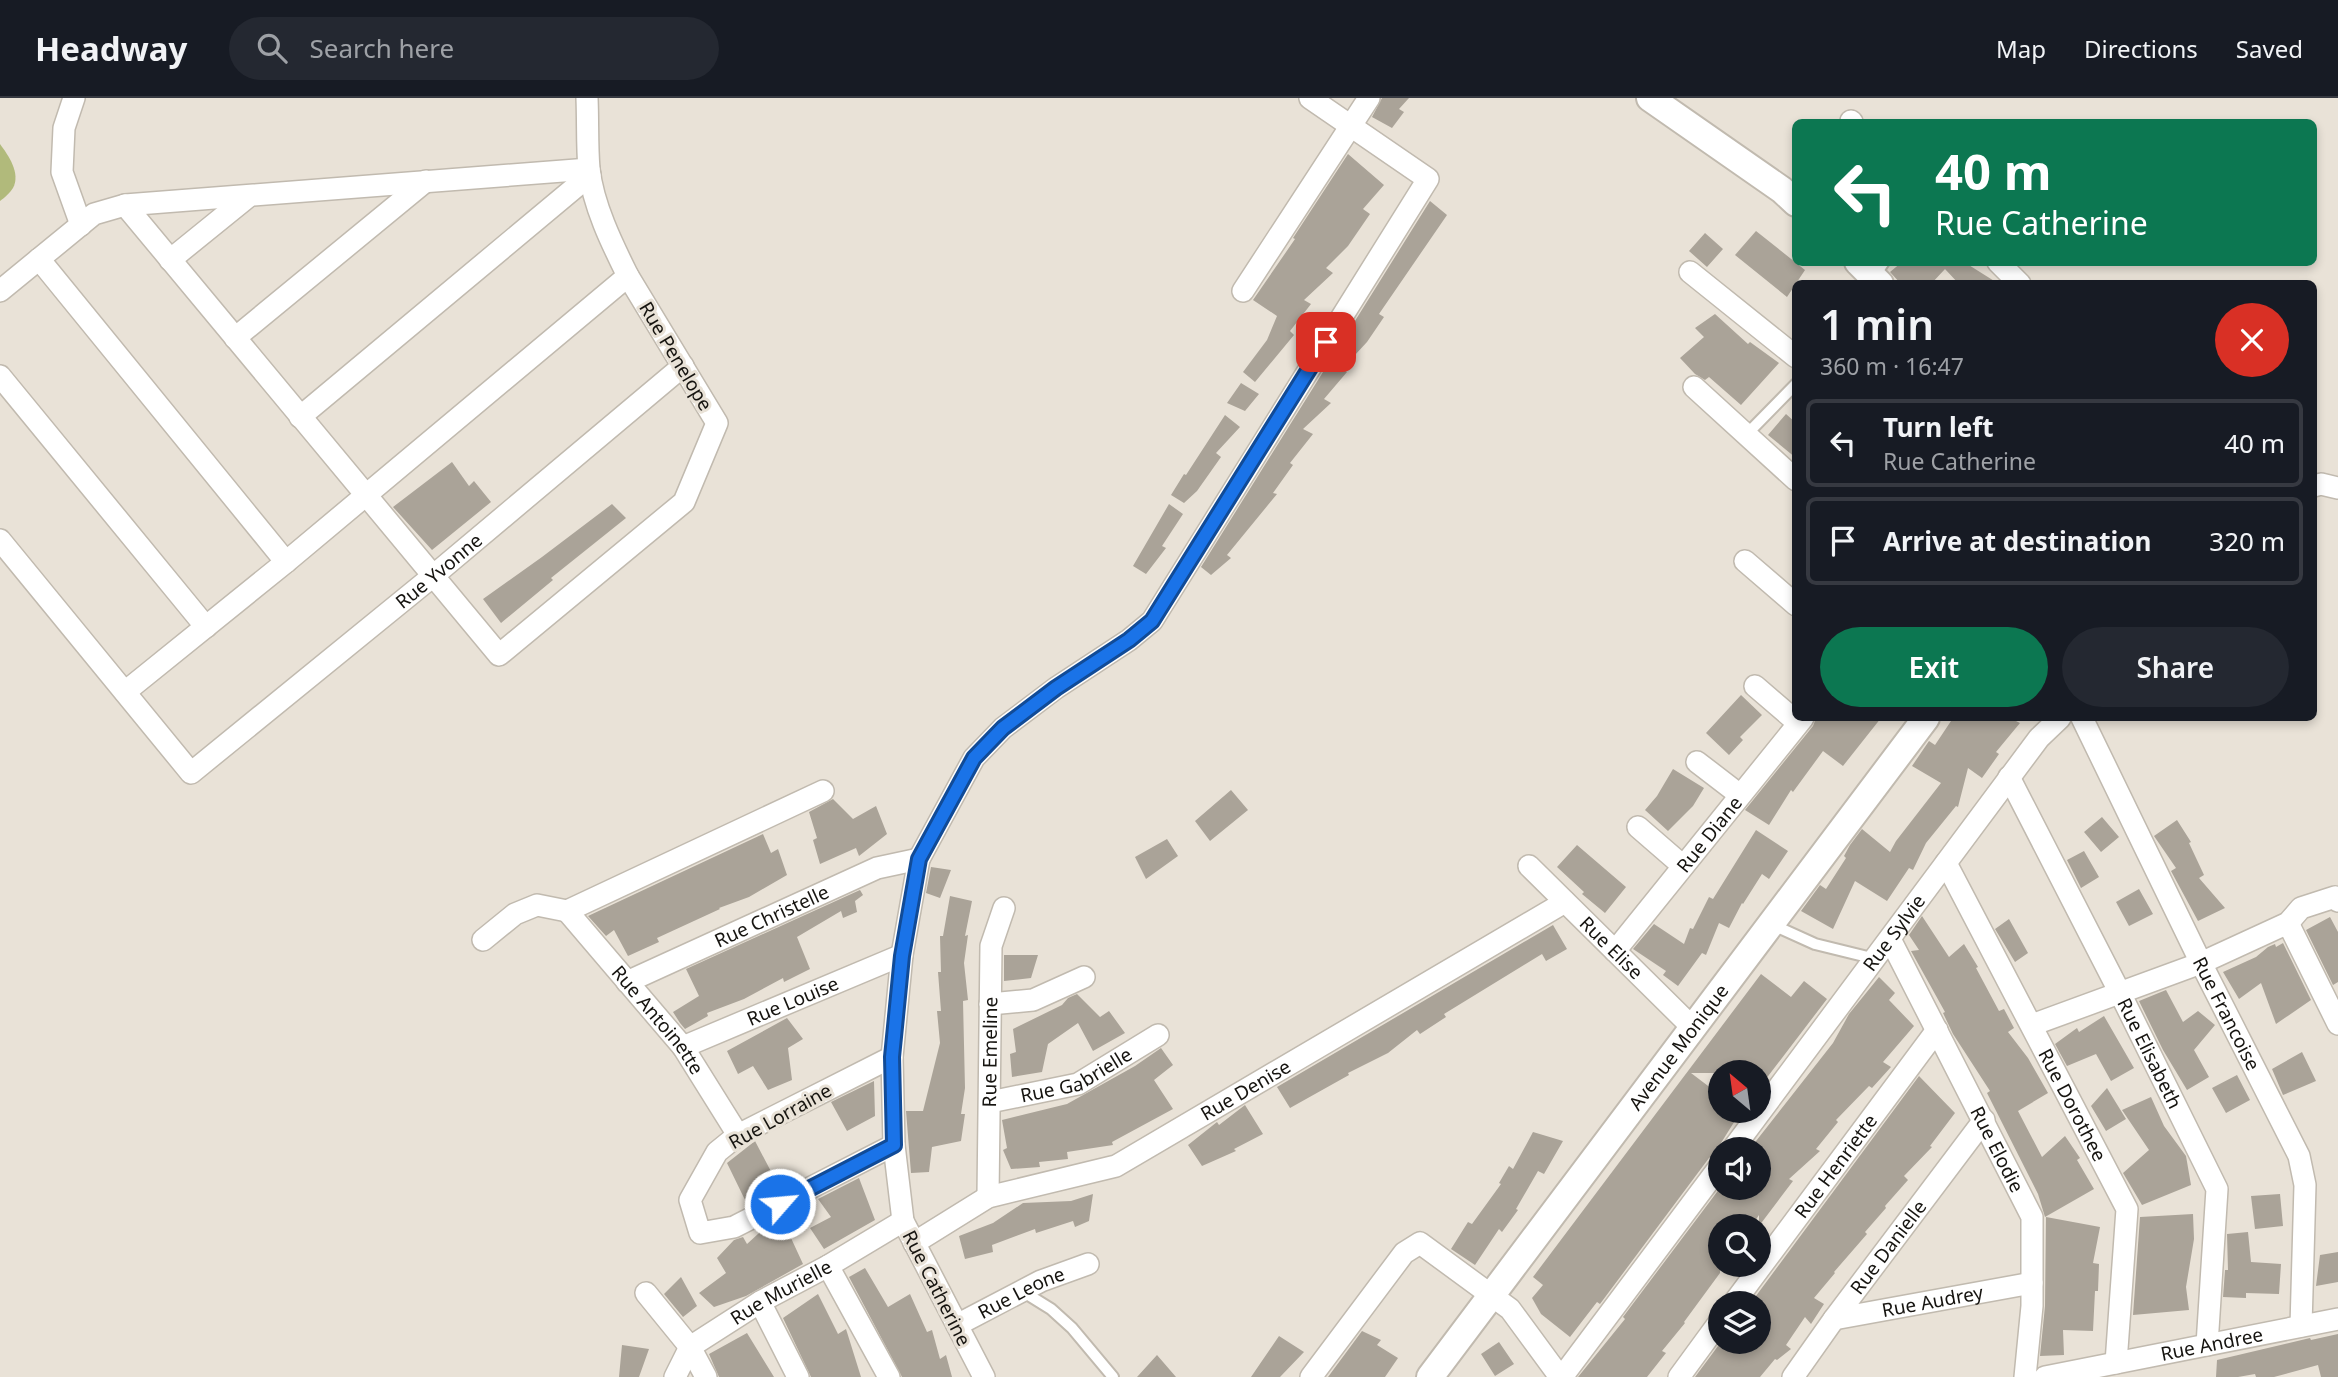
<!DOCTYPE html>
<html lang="en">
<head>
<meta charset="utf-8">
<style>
  :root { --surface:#171b24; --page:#242831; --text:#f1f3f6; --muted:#9ea1a6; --line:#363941; --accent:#0c7751 }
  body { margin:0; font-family:"Noto Sans",sans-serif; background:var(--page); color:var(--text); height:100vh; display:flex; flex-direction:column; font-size:26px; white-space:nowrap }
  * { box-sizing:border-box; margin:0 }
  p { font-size:23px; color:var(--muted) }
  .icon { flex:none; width:38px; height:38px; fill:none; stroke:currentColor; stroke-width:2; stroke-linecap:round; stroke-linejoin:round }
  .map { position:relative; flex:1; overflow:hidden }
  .sheet { position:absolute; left:1792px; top:182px; width:525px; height:441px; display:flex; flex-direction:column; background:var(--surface); border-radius:10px; box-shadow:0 4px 10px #0003 }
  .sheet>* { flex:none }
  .banner { position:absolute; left:1792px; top:21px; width:525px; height:147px; border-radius:10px; box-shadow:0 4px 10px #0003; background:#0c7751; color:#fff; overflow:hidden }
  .needle { width:46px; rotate:331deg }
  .tools { position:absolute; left:1708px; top:962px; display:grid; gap:14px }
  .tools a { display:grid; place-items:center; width:63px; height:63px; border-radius:50%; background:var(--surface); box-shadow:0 4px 10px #0003; font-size:35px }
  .pin { position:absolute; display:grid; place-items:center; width:60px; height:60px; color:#fff; margin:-30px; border-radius:14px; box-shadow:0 4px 10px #0006 }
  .me { position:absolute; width:77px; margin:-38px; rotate:63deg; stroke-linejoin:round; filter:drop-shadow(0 0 5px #0008) }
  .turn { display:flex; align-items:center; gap:24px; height:147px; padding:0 28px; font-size:32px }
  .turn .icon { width:91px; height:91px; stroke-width:2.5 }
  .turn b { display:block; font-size:49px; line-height:60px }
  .round { display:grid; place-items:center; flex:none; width:74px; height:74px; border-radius:37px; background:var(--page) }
  .overview { display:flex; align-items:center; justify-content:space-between; height:119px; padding:0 28px }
  h1 { font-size:42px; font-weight:600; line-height:52px }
  .primary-button { display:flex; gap:14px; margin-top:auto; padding:14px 28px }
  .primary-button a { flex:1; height:80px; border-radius:42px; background:var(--accent); color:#fff; font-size:28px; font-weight:600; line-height:80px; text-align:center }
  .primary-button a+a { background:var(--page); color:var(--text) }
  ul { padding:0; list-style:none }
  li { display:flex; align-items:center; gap:21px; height:88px; margin:0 14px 10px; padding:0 14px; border:4px solid var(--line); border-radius:10px }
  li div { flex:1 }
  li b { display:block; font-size:26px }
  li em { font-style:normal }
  header { display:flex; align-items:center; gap:42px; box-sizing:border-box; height:98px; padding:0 35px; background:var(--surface); border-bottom:2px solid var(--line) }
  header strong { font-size:33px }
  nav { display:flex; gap:38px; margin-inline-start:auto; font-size:24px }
  .search { width:490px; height:63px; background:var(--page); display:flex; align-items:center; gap:18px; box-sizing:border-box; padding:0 24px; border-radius:38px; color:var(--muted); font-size:26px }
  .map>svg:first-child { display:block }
</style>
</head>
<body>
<header>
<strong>Headway</strong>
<div class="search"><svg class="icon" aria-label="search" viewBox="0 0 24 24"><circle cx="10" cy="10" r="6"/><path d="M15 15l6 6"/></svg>Search here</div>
<nav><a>Map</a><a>Directions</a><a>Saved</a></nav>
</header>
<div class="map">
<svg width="2338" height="1279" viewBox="0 0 2338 1279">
  <rect width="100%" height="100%" fill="#e9e2d7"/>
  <path fill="#b1ba7b" d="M0 46C8 57 21 75 13 90 10 95 4 100 0 103Z"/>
  <path fill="#aaa398" d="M1382 0H1409L1399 11 1404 14 1392 30 1372 19Z
    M1348 56 1384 87 1363 111 1370 116 1348 148 1326 170 1333 175 1304 202 1311 206 1290 233 1294 237 1255 284 1243 274 1267 242 1277 218 1253 202 1295 141 1293 140Z
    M1430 103 1447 117 1379 216 1384 219 1367 244 1342 271 1347 274 1324 301 1331 305 1303 331 1313 336 1290 365 1293 367 1273 395 1277 396 1227 457 1231 460 1211 477 1201 469Z
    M1756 133 1805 172 1787 199 1735 157Z
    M1705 135 1723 151 1707 169 1689 153Z
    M1902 164H1964L1999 186H1959L1945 171 1931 186H1901L1890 174Z
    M1715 216 1748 246 1750 244 1779 265 1741 307 1709 279 1705 282 1695 276 1680 260 1704 239 1695 230Z
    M1241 285 1259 296 1245 313 1227 305Z
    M1786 316 1796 325V360L1768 337Z
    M1225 317 1240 329 1216 355 1221 359 1197 393 1184 405 1171 397 1184 376 1186 377Z
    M452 364 469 388 474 383 491 404 432 452 393 409Z
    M612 406 626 420 551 480 553 482 501 525 483 501 542 459Z
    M1169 406 1183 416 1162 448 1166 450 1146 476 1133 468Z
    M1741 597 1762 617 1740 639 1743 642 1729 657 1706 635Z
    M1816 620H1881L1843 668 1823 653 1793 694 1791 692 1769 727 1745 712 1813 628Z
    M1953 620H2010L2020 625 1996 654 1999 656 1982 680 1968 670 1958 709 1956 708 1926 745 1913 772 1909 770 1887 803 1855 783 1833 831 1801 813 1820 787 1826 791 1846 760 1844 758 1850 747 1862 731 1890 754 1896 743 1941 685 1912 668 1929 643 1935 647Z
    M1673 671 1704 690 1693 708 1668 733 1645 712 1657 698Z
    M1231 692 1248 712 1210 743 1195 723Z
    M833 701 853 721 876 708 887 736 859 758 856 750 820 766 813 742 817 740 809 714Z
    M2102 719 2119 739 2101 754 2084 734Z
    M2177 722 2191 744 2189 745 2204 777 2199 780 2225 810 2198 823 2171 773 2176 770 2154 738Z
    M1756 732 1788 753 1769 781 1762 776 1743 806 1742 805 1729 830 1719 825 1706 857 1702 855 1678 888 1663 877 1666 873 1633 851 1654 826 1684 846 1690 830 1693 831 1709 799 1713 801Z
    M763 736 771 755 778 751 787 777 749 799 719 810 720 811 657 840 659 844 628 858 614 832 606 838 588 818Z
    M1167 741 1178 758 1146 781 1135 759Z
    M1577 747 1626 789 1605 815 1582 796 1584 794 1557 769Z
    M2084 753 2099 779 2081 790 2067 762Z
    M931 769 951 772 940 800 926 795Z
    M2139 791 2153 816 2129 828 2116 804Z
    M860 792 863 797 855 803 857 814 843 820 841 813 797 839 810 871 784 884 783 880 744 901 707 915 708 918 685 931 680 925 673 914 699 898 686 871Z
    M950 798 972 803 965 838 968 837 964 865 968 902 963 903 965 990 961 1016H965L961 1043 932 1049 929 1074 911 1075 906 1013H923L940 945 937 913H941L938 874H941L940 838H943Z
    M1922 818 1949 859 1964 846 1978 869 1976 870 1999 913 2004 911 2014 930 2008 934 2028 960 2048 995 2018 1013 2042 1059 2065 1038 2080 1060 2077 1062 2094 1091 2045 1119 2038 1096 1987 995 1990 993 1953 936 1943 915 1945 914 1911 853 1919 852 1909 837Z
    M2330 819 2338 834V884L2333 887 2306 832Z
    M2009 821 2028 855 2015 864 1995 831Z
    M1553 827 1567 851 1546 863 1542 856 1444 916 1446 919 1420 936 1417 932 1388 955 1348 975 1349 977 1290 1010 1277 989Z
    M2283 845 2311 902 2276 926 2261 885 2239 901 2223 874 2256 859 2268 849 2275 846 2276 849Z
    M1004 857H1038L1031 880 1004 883Z
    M1761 876 1791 899 1804 883 1827 901 1759 990V975H1691L1720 997V1013H1741L1721 1045 1720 1055 1709 1060 1600 1206 1597 1204 1570 1239 1541 1216 1532 1200 1543 1187 1533 1179Z
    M1879 879 1895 895 1889 902 1914 928 1883 964 1891 969 1872 990 1869 988 1836 1022 1838 1024 1816 1051 1820 1053 1789 1081 1793 1083 1759 1128V1117L1751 1129H1720V1175L1684 1224 1685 1225 1662 1253 1666 1255 1647 1279H1578L1625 1221 1623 1219 1720 1090H1759V1052H1749L1833 945 1849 916Z
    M2166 892 2183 924 2198 913 2215 927 2194 952 2209 979 2187 992 2163 952 2139 903Z
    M1077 896 1100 919 1109 913 1125 935 1093 953 1078 925 1048 946 1042 974 1012 979 1010 956 1016 954 1013 931 1062 907 1068 900Z
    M2104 918 2134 970 2111 983 2096 956 2067 968 2055 946 2077 930 2079 934Z
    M787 920 803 941 788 950 792 982 768 992 753 968 738 976 727 953Z
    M1161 950 1173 967 1154 982 1173 1011 1112 1044 1113 1047 1067 1054 1068 1061 1039 1064 1040 1069 1011 1071 1003 1052 1007 1050 1002 1022 1067 1006 1135 968Z
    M2302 954 2316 983 2283 997 2272 971Z
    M2237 977 2250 1002 2226 1015 2212 990Z
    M1919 978 1955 1015 1930 1048 1932 1049 1904 1078 1908 1082 1885 1108 1886 1110 1865 1134 1867 1136 1834 1174 1835 1175 1814 1200 1824 1206 1811 1226 1805 1219 1786 1247 1791 1251 1777 1262 1775 1261 1760 1279H1695L1721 1244H1759V1206H1750Z
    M874 983 875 1018 847 1033 831 1004Z
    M2107 990 2126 1021 2106 1033 2091 1008Z
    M2151 999 2164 1028 2186 1058 2191 1087 2142 1107 2123 1075 2149 1052 2122 1012Z
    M1245 1007 1263 1036 1234 1051 1236 1053 1202 1068 1188 1047 1217 1024 1219 1027Z
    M1533 1034 1563 1043 1544 1076 1538 1073 1516 1111 1518 1112 1502 1134 1499 1131 1475 1167 1451 1151 1468 1124 1472 1126 1501 1086 1499 1085 1509 1068 1513 1071Z
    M755 1043 777 1085 746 1104 727 1065Z
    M859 1080 875 1122 824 1151 810 1130 831 1119 818 1101Z
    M1093 1096 1089 1123 1075 1129 1073 1123 1036 1135 1035 1131 992 1147 993 1154 965 1161 959 1138 993 1125 1023 1105 1071 1103Z
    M2280 1096 2283 1128 2255 1131 2251 1098Z
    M2193 1116 2194 1141 2186 1189 2189 1212 2133 1217 2140 1119Z
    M2046 1119 2100 1129 2093 1165 2099 1166 2098 1193H2095L2093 1233 2063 1232 2064 1257 2040 1258 2045 1208Z
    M780 1120 788 1141 791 1140 803 1166 746 1198 714 1209 699 1195 726 1175 717 1160 734 1142 743 1139 747 1146 769 1126Z
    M2248 1134 2251 1164 2281 1166 2279 1196 2246 1195V1200L2223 1199 2225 1172H2228L2227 1136Z
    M2338 1154V1184L2316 1188 2320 1157Z
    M865 1170 888 1209 910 1196 927 1234 932 1232 940 1261 946 1257 952 1279H902L849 1179Z
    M681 1179 697 1208 683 1219 664 1196Z
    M818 1196 838 1236 846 1231 861 1279H811L783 1220Z
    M1362 1233 1381 1242 1377 1247 1398 1260 1385 1279H1328Z
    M747 1235 774 1279H719L709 1256Z
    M2338 1236V1279H2321L2318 1267 2274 1279H2256L2255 1276 2238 1279H2216L2217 1262 2310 1240 2311 1242Z
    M1279 1238 1304 1254 1280 1279H1251Z
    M1499 1244 1514 1266 1495 1278 1481 1256Z
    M622 1247 649 1251 639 1279H619Z
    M1157 1257 1176 1279H1137Z"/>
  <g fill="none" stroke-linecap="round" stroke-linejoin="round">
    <g stroke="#c1baaf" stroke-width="14">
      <path id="service" d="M1873 180 1884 164
        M1746 337 1796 286
        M1773 827 1815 846 1876 861
        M1022 1193 1051 1211 1072 1230 1113 1279"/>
    </g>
    <g stroke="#c1baaf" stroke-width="24">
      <g id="minor">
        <path d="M74 0 64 30 62 74 81 127"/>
        <path d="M1851 23 1852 24"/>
        <path d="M125 107 499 557 684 404 717 325 628 178C612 146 593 107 589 71 587 48 588 23 587 0"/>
        <path d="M39 161 286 464"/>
        <path d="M170 162 249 98"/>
        <path d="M1998 164 2020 186"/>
        <path d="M1690 174 1796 259"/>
        <path d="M0 193 94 116 125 107 589 71"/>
        <path d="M1243 193 1369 0"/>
        <path d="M235 240 426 83"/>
        <path d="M0 278 206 529"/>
        <path d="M1694 289 1796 382"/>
        <path d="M300 319 590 77"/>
        <path d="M2314 388 2321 386 2338 390"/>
        <path id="s1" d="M0 442 191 675 433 478 683 268"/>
        <path d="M1745 463 1796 507"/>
        <path d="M1755 588 1798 625"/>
        <path d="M125 594 286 464 628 178"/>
        <path id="s2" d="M2082 620 2201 865 2299 1058 2305 1087 2301 1228"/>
        <path d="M1697 664 1740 697"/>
        <path id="s3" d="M2009 679 2120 895 2217 1091 2207 1247"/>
        <path d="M1638 729 1683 768"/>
        <path id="s4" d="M1946 765 2127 1111 2116 1265"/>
        <path id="s5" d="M1529 768 1693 930"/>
        <path id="s6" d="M567 813 683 949 738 1037"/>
        <path d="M567 813 823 693"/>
        <path d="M2288 825 2338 926"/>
        <path id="s7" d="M1890 841 2032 1119V1208L2025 1279"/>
        <path d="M483 842 515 816 537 807 567 813"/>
        <path id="s8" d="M1615 853 1803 620"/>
        <path id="s9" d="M627 884 877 770 919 761"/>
        <path d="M990 906 1033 902 1084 879"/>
        <path d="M2032 927 2201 865 2288 825 2301 810 2335 799 2338 803"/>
        <path id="s10" d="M683 949 902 857"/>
        <path d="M892 959 738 1037 717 1054 690 1102 700 1135 734 1129 894 1047"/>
        <path id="s11" d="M990 1004 1078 986 1158 937"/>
        <path id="s12" d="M1732 1052 2039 640 2060 620"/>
        <path id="s13" d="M988 1099 991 848 1004 810"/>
        <path id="s14" d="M914 1145 988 1099 1116 1068 1565 804"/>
        <path d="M828 1168 889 1279"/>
        <path d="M646 1195 690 1249 706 1279"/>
        <path d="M760 1204 798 1279"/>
        <path id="s15" d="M1733 1206 1937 932"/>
        <path id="s16" d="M1834 1221 2032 1185"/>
        <path id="s17" d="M957 1227 1041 1183 1088 1166"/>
        <path id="s18" d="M675 1279 690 1249 760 1204 828 1168 903 1123"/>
        <path d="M984 1279 903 1123 894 1047 892 959 902 857 919 761 974 660 1003 630 1056 590 1129 542 1152 523 1428 81 1310 0"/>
        <path d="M1311 1279 1404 1155 1420 1145 1510 1211 1560 1279"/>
        <path d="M1562 1279 1720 1068"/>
        <path d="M1679 1279 1720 1223"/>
        <path id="s19" d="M1793 1279 1834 1221 1984 1022"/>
        <path id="s20" d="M2045 1279 2338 1221"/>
      </g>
    </g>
    <g stroke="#c1baaf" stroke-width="30">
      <g id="tertiary">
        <path d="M1650 0 1782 92 1796 105"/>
        <path d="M1858 164 1880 186"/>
        <path id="s21" d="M1430 1279 1926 620"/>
      </g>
    </g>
    <use href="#service" stroke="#fff" stroke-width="10"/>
    <use href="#minor" stroke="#fff" stroke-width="21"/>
    <use href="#tertiary" stroke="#fff" stroke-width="26"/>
  </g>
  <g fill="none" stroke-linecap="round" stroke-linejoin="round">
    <g stroke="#114b97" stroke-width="18">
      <path id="route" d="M780 1106 894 1047 892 959 902 858 919 761 974 660 1003 630 1056 590 1129 542 1152 523 1326 244"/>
    </g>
    <use href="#route" stroke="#1a73e8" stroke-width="12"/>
  </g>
  <g text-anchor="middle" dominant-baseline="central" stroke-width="6" stroke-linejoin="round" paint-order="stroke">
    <g font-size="19" fill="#161410" stroke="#e9e2d7">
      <text transform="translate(676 258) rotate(59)">Rue Penelope</text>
      <text stroke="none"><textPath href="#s1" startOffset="621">Rue Yvonne</textPath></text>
      <text stroke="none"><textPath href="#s8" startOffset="150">Rue Diane</textPath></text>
      <text stroke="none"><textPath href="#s9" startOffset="159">Rue Christelle</textPath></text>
      <text stroke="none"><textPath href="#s12" startOffset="271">Rue Sylvie</textPath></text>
      <text stroke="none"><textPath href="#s5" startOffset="116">Rue Elise</textPath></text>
      <text stroke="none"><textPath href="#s10" startOffset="119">Rue Louise</textPath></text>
      <text stroke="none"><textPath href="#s2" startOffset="329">Rue Francoise</textPath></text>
      <text stroke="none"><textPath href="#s6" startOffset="142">Rue Antoinette</textPath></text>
      <text stroke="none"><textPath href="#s21" startOffset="413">Avenue Monique</textPath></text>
      <text stroke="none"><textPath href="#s13" startOffset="145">Rue Emeline</textPath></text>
      <text stroke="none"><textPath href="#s3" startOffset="310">Rue Elisabeth</textPath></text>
      <text stroke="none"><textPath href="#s11" startOffset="91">Rue Gabrielle</textPath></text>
      <text stroke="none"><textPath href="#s14" startOffset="369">Rue Denise</textPath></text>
      <text stroke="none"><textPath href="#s4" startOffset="273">Rue Dorothee</textPath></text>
      <text transform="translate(780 1018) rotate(-29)">Rue Lorraine</text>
      <text stroke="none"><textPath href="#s7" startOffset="236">Rue Elodie</textPath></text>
      <text stroke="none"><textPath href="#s15" startOffset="172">Rue Henriette</textPath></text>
      <text stroke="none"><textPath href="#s19" startOffset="161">Rue Danielle</textPath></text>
      <text transform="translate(937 1190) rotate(63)">Rue Catherine</text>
      <text stroke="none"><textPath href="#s18" startOffset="140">Rue Murielle</textPath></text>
      <text stroke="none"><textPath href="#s17" startOffset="72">Rue Leone</textPath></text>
      <text stroke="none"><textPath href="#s16" startOffset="100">Rue Audrey</textPath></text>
      <text stroke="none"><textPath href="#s20" startOffset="170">Rue Andree</textPath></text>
    </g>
  </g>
</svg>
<div class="tools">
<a><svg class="needle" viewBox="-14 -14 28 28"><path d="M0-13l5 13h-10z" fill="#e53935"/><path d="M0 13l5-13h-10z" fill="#9ea1a6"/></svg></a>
<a><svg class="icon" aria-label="sound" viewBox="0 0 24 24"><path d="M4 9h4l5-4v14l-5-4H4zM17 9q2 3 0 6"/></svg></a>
<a><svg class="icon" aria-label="search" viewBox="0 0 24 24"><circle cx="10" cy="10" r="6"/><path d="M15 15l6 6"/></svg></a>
<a><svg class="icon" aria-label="layers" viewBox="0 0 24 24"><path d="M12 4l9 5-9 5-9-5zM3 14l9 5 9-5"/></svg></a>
</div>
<div class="pin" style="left:1326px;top:244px;background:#d93025"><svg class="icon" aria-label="arrive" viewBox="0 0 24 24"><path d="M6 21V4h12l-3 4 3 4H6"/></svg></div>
<svg class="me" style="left:780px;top:1106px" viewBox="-20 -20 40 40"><circle r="17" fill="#1a73e8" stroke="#fff" stroke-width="3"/><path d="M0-11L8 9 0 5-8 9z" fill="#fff"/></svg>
<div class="banner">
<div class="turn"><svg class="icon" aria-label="left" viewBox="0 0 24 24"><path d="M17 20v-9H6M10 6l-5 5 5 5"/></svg><div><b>40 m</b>Rue Catherine</div></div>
</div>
<section class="sheet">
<div class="overview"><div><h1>1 min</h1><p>360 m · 16:47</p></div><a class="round" style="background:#d93025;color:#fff"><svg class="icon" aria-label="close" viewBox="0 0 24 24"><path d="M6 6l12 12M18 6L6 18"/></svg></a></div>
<ul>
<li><svg class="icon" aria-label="left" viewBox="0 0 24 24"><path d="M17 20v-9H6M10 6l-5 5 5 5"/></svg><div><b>Turn left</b><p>Rue Catherine</p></div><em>40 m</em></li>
<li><svg class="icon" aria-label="arrive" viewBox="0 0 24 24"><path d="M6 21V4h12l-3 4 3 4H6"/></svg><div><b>Arrive at destination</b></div><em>320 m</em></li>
</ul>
<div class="primary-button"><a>Exit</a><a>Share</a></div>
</section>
</div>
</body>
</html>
